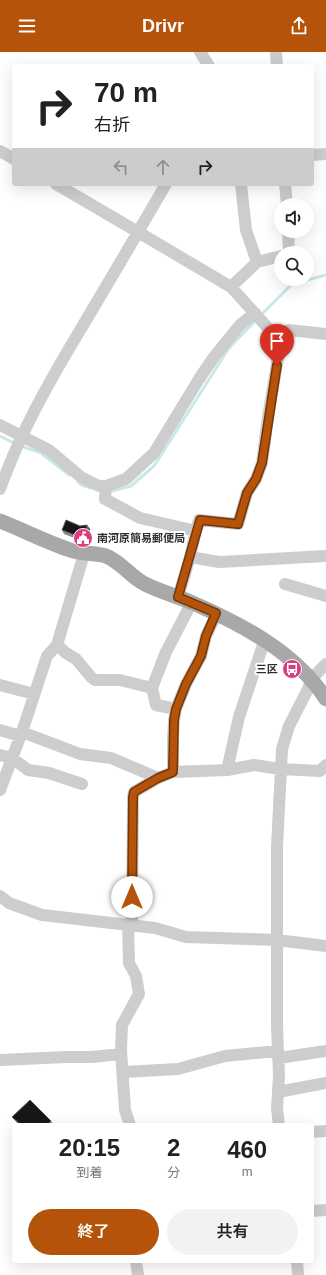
<!DOCTYPE html>
<html lang="ja">
<head>
<meta charset="utf-8">
<style>
  :root { --surface:#fff; --page:#f2f2f2; --text:#222; --muted:#767676; --accent:#b45309 }
  body { margin:0; font-family:Helvetica,"Noto Sans JP",sans-serif; background:var(--page); color:var(--text); height:100vh; display:flex; flex-direction:column; font-size:15px; white-space:nowrap }
  * { box-sizing:border-box; margin:0 }
  p { font-size:13px; color:var(--muted) }
  .icon { flex:none; width:22px; height:22px; fill:none; stroke:currentColor; stroke-width:2; stroke-linecap:round; stroke-linejoin:round }
  .map { position:relative; flex:1; overflow:hidden }
  .drawer { position:absolute; left:12px; top:1071px; width:302px; height:140px; display:flex; flex-direction:column; background:var(--surface); border-radius:4px; box-shadow:0 4px 16px #0002 }
  .drawer>* { flex:none }
  .guide { position:absolute; left:12px; top:12px; width:302px; height:122px; border-radius:4px; box-shadow:0 4px 16px #0002; background:#fff; color:var(--text); overflow:hidden }
  .fabs { position:absolute; left:274px; top:146px; display:grid; gap:8px }
  .fabs a { display:grid; place-items:center; width:40px; height:40px; border-radius:50%; background:var(--surface); box-shadow:0 4px 16px #0002; font-size:20px }
  .pin { position:absolute; display:grid; place-items:center; width:34px; height:34px; color:#fff; margin:-41px -17px; border-radius:50% 50% 50% 0; rotate:-45deg; box-shadow:0 0 4px #0007 }
  .pin .icon { rotate:45deg }
  .me { position:absolute; width:44px; margin:-22px; rotate:0deg; stroke-linejoin:round; filter:drop-shadow(0 0 3px #0008) }
  .turn { display:flex; align-items:center; gap:14px; height:84px; padding:0 16px; font-size:18px }
  .turn .icon { width:52px; height:52px; stroke-width:2.5 }
  .turn b { display:block; font-size:28px; line-height:34px }
  .lanes { display:flex; align-items:center; height:38px; padding:0 16px; background:#0003; justify-content:center; gap:20px; direction:ltr }
  .lanes .off { opacity:.35 }
  .eta { display:flex; justify-content:space-evenly; align-items:center; height:68px; text-align:center }
  .eta b { font-size:24px; font-weight:600; line-height:28px }
  .cta { display:flex; gap:8px; margin-top:auto; padding:8px 16px }
  .cta a { flex:1; height:46px; border-radius:24px; background:var(--accent); color:#fff; font-size:16px; font-weight:600; line-height:46px; text-align:center }
  .cta a+a { background:var(--page); color:var(--text) }
  header { display:flex; justify-content:space-between; align-items:center; height:52px; padding:0 16px; background:var(--accent); color:#fff; font-size:18px; font-weight:600 }
  .map>svg:first-child { display:block }
</style>
</head>
<body>
<header><svg class="icon" aria-label="menu" viewBox="0 0 24 24"><path d="M4 6h16M4 12h16M4 18h16"/></svg>Drivr<svg class="icon" aria-label="share" viewBox="0 0 24 24"><path d="M12 15V3M7 8l5-5 5 5M5 13v7h14v-7"/></svg></header>
<div class="map">
<svg width="326" height="1223" viewBox="0 0 326 1223">
  <rect width="100%" height="100%" fill="#fff"/>
  <g fill="none" stroke-linecap="round" stroke-linejoin="round">
    <path stroke="#c9e8e9" stroke-width="3" d="M261 263 292 232 326 223
      M0 384 16 392
      M21 394 41 401 69 423
      M78 430 82 433 91 436
      M108 440 131 434 154 414 229 296 257 267"/>
    <path stroke="#cdcdcd" stroke-width="12" d="M200 0 209 14
      M276 0 277 14
      M0 99 14 107
      M312 103 326 102
      M56 132 138 180 166 132
      M241 132 246 178 257 210
      M285 132 287 153
      M288 179 289 201
      M276 285 289 278 326 282
      M0 373 49 398 81 425 99 434H106L126 427 154 401 199 327 214 305 240 273 255 261
      M106 434 105 447 140 466 196 479
      M0 437C20 381 49 330 79 280 99 246 119 213 138 180L231 235 257 210 281 204
      M190 505 219 510 326 504
      M285 532 326 544
      M178 545 190 505 196 479 199 468 238 472 247 441 256 427 262 411 268 365 279 300 278 287 231 235
      M57 593 66 601 76 607 91 625 95 628H120L152 636
      M0 633 34 642
      M176 657 156 653 152 636 166 600 192 550
      M0 678 20 684
      M22 680 80 702 111 706 158 726
      M0 703 12 706 28 718 49 721 82 732
      M227 718 239 665 265 587
      M173 720V686L174 668 176 657 186 632 201 604 206 584 217 561
      M0 738 22 680 47 604 57 593 84 502
      M0 844 9 851 42 863 155 876 186 885 277 888 326 894
      M128 873 129 911 136 924 139 942 122 973 121 999 125 1058 130 1073
      M132 874 133 745 134 740 158 726 173 720 227 718 254 713 280 717 320 719 326 713
      M279 1006 326 999
      M0 1008 66 1005H92L121 1002
      M123 1020 178 1017 225 1004 278 999
      M278 1040 326 1031
      M279 1073 277 1057 279 1023 277 975V795L282 697 289 674 309 635 311 627 326 612
      M312 1080 326 1079
      M312 1159 326 1158
      M136 1209 138 1223
      M297 1209 298 1223"/>
    <path stroke="#a8a8a8" stroke-width="15" d="M0 469C23 478 46 490 70 498 81 502 96 501 106 504 121 510 131 525 145 532 161 540 177 544 193 551 243 573 295 600 326 647"/>
  </g>
  <path fill="#8b8b8b" d="M87 473 90 477 87 491 64 482 62 478 80 474Z
    M12 1065 51 1069 54 1073H19Z"/>
  <path fill="#5d5d5d" d="M87 473 90 477 87 491 85 487Z"/>
  <path fill="#171717" stroke="#5d5d5d" d="M66 468 80 474 87 473 85 487 62 478Z
    M30 1048 51 1069 47 1073H21L12 1065Z"/>
  <g fill="none" stroke-linecap="round" stroke-linejoin="round">
    <g stroke="#753606" stroke-width="10">
      <path id="route" d="M132 845 133 745 134 740 158 726 173 720 174 668 176 657 186 632 201 604 206 584 216 561 178 545 200 468 238 472 247 441 256 427 262 411 277 313"/>
    </g>
    <use href="#route" stroke="#b45309" stroke-width="7"/>
  </g>
  <defs>
    <g id="civic-disc" transform="scale(1)"><circle r="9.5" fill="#dd3c83" stroke="#fff"/><path d="M-.6-6.5H3V-4.5H.6V-3L4-1V1h2V6H-6V1h2V-1L-.6-3ZM-1.2 2.5V6h2.4V2.5Z" fill="#fff"/></g>
    <g id="bus-disc" transform="scale(1)"><circle r="9.5" fill="#dd3c83" stroke="#fff"/><path d="M-5-6H5V4H4V6H2V4H-2V6H-4V4H-5ZM-3.5-4V0h7V-4ZM-3.5 1.2v1.5H-2V1.2ZM2 1.2v1.5H3.5V1.2Z" fill="#fff"/></g>
  </defs>
  <g fill-rule="evenodd">
    <use href="#civic-disc" x="83" y="486"/>
    <use href="#bus-disc" x="292" y="617"/>
  </g>
  <g text-anchor="middle" dominant-baseline="central" stroke-width="4" stroke-linejoin="round" paint-order="stroke">
    <g font-size="11" font-weight="bold" fill="#303030" stroke="#fff" text-anchor="start">
      <text x="97" y="486">南河原簡易郵便局</text>
      <text x="278" y="617" text-anchor="end">三区</text>
    </g>
  </g>
</svg>
<div class="fabs">
<a><svg class="icon" aria-label="sound" viewBox="0 0 24 24"><path d="M4 9h4l5-4v14l-5-4H4zM17 9q2 3 0 6"/></svg></a>
<a><svg class="icon" aria-label="search" viewBox="0 0 24 24"><circle cx="10" cy="10" r="6"/><path d="M15 15l6 6"/></svg></a>
</div>
<div class="pin" style="left:277px;top:313px;background:#d93025"><svg class="icon" aria-label="arrive" viewBox="0 0 24 24"><path d="M6 21V4h12l-3 4 3 4H6"/></svg></div>
<svg class="me" style="left:132px;top:845px" viewBox="-20 -20 40 40"><circle r="19" fill="#fff"/><path d="M0-13L10 11 0 6-10 11z" fill="#b45309"/></svg>
<div class="guide">
<div class="turn"><svg class="icon" aria-label="right" viewBox="0 0 24 24"><path d="M7 20v-9h11M14 6l5 5-5 5"/></svg><div><b>70 m</b>右折</div></div>
<div class="lanes"><svg class="icon off" aria-label="left" viewBox="0 0 24 24"><path d="M17 20v-9H6M10 6l-5 5 5 5"/></svg><svg class="icon off" aria-label="ahead" viewBox="0 0 24 24"><path d="M12 20V5M6 11l6-6 6 6"/></svg><svg class="icon" aria-label="right" viewBox="0 0 24 24"><path d="M7 20v-9h11M14 6l5 5-5 5"/></svg></div>
</div>
<section class="drawer">
<div class="eta">
<div><b>20:15</b><p>到着</p></div>
<div><b>2</b><p>分</p></div>
<div><b>460</b><p>m</p></div>
</div>
<div class="cta"><a>終了</a><a>共有</a></div>
</section>
</div>
</body>
</html>
